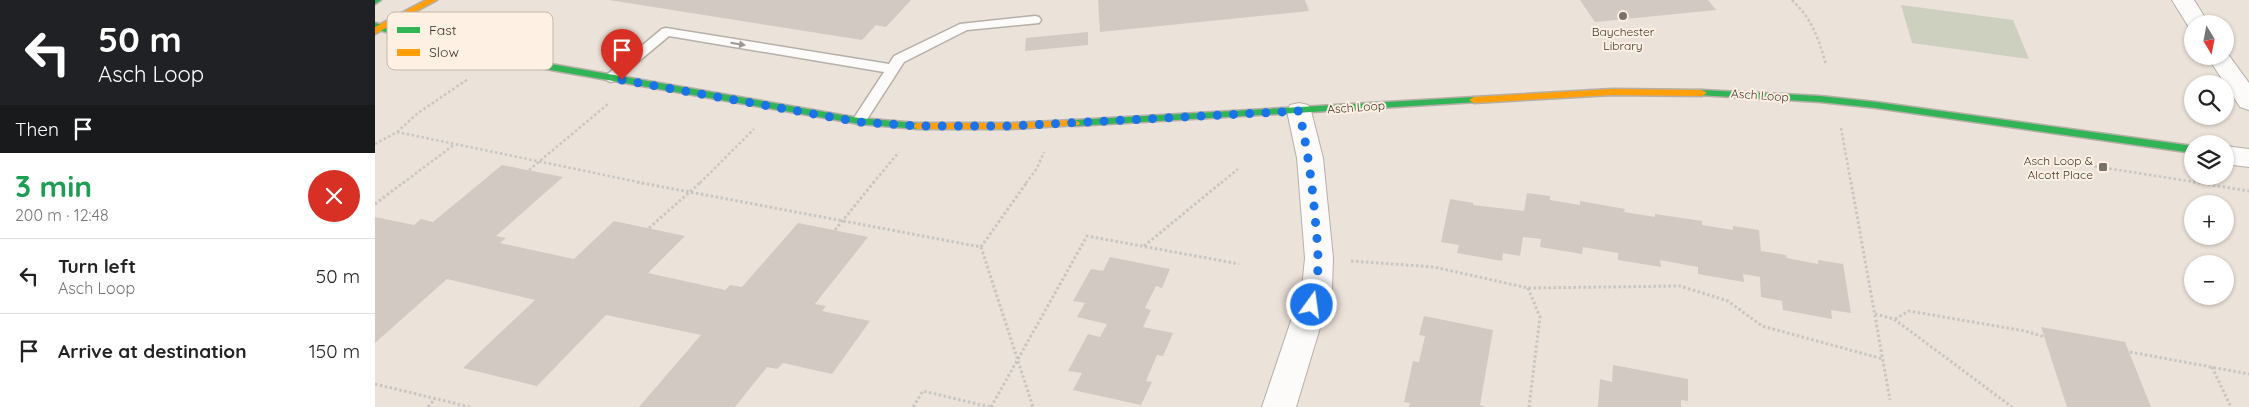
<!DOCTYPE html>
<html lang="en">
<head>
<meta charset="utf-8">
<style>
  :root { --surface:#fff; --page:#f2f2f2; --text:#222; --muted:#767676; --line:#e0e0e0 }
  body { margin:0; font-family:Quicksand,sans-serif; background:var(--page); color:var(--text); height:100vh; display:flex; flex-direction:column; font-size:19px; white-space:nowrap }
  * { box-sizing:border-box; margin:0 }
  p { font-size:16px; color:var(--muted) }
  .icon { flex:none; width:28px; height:28px; fill:none; stroke:currentColor; stroke-width:2; stroke-linecap:round; stroke-linejoin:round }
  .map { position:relative; flex:1; overflow:hidden }
  .sheet { display:flex; flex-direction:column; background:var(--surface); width:375px }
  .sheet>* { flex:none }
  .banner { background:#202124; color:#fff; overflow:hidden }
  .needle { width:32px; rotate:170deg }
  .tools { position:absolute; left:1809px; top:15px; display:grid; gap:10px }
  .tools a { display:grid; place-items:center; width:50px; height:50px; border-radius:50%; background:var(--surface); box-shadow:0 1px 4px #0004; font-size:25px }
  .pin { position:absolute; display:grid; place-items:center; width:42px; height:42px; color:#fff; margin:-51px -21px; border-radius:50% 50% 50% 0; rotate:-45deg; box-shadow:0 0 5px #0007 }
  .pin .icon { rotate:45deg }
  .me { position:absolute; width:55px; margin:-28px; rotate:14deg; stroke-linejoin:round; filter:drop-shadow(0 0 4px #0008) }
  .turn { display:flex; align-items:center; gap:18px; height:105px; padding:0 15px; font-size:22px }
  .turn .icon { width:65px; height:65px; stroke-width:2.5 }
  .turn b { display:block; font-size:35px; line-height:42px }
  .then { display:flex; align-items:center; height:48px; padding:0 15px; background:#0003; gap:10px; font-size:19px }
  .round { display:grid; place-items:center; flex:none; width:52px; height:52px; border-radius:26px; background:var(--page) }
  .headline { display:flex; align-items:center; justify-content:space-between; height:85px; padding:0 15px }
  h1 { font-size:30px; font-weight:700; line-height:38px; color:#1e9e55 }
  ul { padding:0; list-style:none }
  li { display:flex; align-items:center; gap:15px; height:75px; padding:0 15px; border-top:1px solid var(--line) }
  li div { flex:1 }
  li b { display:block; font-size:19px }
  li em { font-style:normal }
  main { display:flex; flex:1; min-height:0 }
  .map>svg:first-child { display:block }
</style>
</head>
<body>
<main>
<section class="sheet">
<div class="banner">
<div class="turn"><svg class="icon" aria-label="left" viewBox="0 0 24 24"><path d="M17 20v-9H6M10 6l-5 5 5 5"/></svg><div><b>50 m</b>Asch Loop</div></div>
<div class="then">Then<svg class="icon" aria-label="arrive" viewBox="0 0 24 24"><path d="M6 21V4h12l-3 4 3 4H6"/></svg></div>
</div>
<div class="headline"><div><h1>3 min</h1><p>200 m · 12:48</p></div><a class="round" style="background:#d93025;color:#fff"><svg class="icon" aria-label="close" viewBox="0 0 24 24"><path d="M6 6l12 12M18 6L6 18"/></svg></a></div>
<ul>
<li><svg class="icon" aria-label="left" viewBox="0 0 24 24"><path d="M17 20v-9H6M10 6l-5 5 5 5"/></svg><div><b>Turn left</b><p>Asch Loop</p></div><em>50 m</em></li>
<li><svg class="icon" aria-label="arrive" viewBox="0 0 24 24"><path d="M6 21V4h12l-3 4 3 4H6"/></svg><div><b>Arrive at destination</b></div><em>150 m</em></li>
</ul>
</section>
<div class="map">
<svg width="1874" height="407" viewBox="0 0 1874 407">
  <rect width="100%" height="100%" fill="#ebe2d9"/>
  <path fill="#cdcfbf" d="M1526 5 1638 20 1654 59 1537 43Z"/>
  <path fill="#d2c9c3" d="M234 0H536L511 27 501 25 487 40Z
    M723 0H930L934 11 725 32Z
    M1205 0H1333L1341 10 1220 22Z
    M713 32V45L650 51 651 38Z
    M127 165 188 177 121 236 131 238 125 243 199 259 239 221 310 236 273 273 350 290 355 285 367 287 423 223 493 237 440 304 451 306 447 311 495 321 457 374 408 363 402 369 392 367 360 407H264L326 335 231 315 162 386 88 368 160 300 72 279 0 343V217L39 225 46 219 58 222Z
    M1152 193 1175 196V200L1205 205V201L1250 209 1249 212 1280 217V214L1327 221V225L1358 230V226L1384 230 1386 251 1411 255 1412 258 1443 264V260L1468 264 1476 313 1456 310 1457 319 1408 310 1407 301 1386 297 1385 277 1368 274 1369 282 1323 274V267L1285 260 1286 267 1243 260V253L1208 247 1207 254 1165 247 1166 239 1148 237 1145 256 1128 253 1127 261 1082 253 1084 245 1066 242 1075 199 1098 203V205L1149 211Z
    M735 257 795 269 787 288 781 286 770 308 776 310 768 327 798 333 788 356 782 355 771 381 777 382 766 405 698 390 707 373 693 371 713 334 725 337 732 324 702 317 710 303 698 301 716 269 728 271Z
    M1049 316 1118 330 1105 405 1110 407H1034L1035 403 1029 402 1038 361 1044 362 1050 336 1044 335Z
    M1666 327 1750 342 1776 407H1692Z
    M1238 365 1313 379V401L1306 400V407H1223L1225 379 1237 382Z"/>
  <g fill="none" stroke-linecap="round" stroke-linejoin="round">
    <g stroke="#b6afa8" stroke-width="3">
      <path id="lane" d="M660 16 664 17 666 20 664 23 592 30 529 62 489 124 484 125 477 121 509 72 294 36 240 81 235 82 228 78 287 29 291 28 514 64 519 56 585 24Z"/>
    </g>
    <g stroke="#b6afa8" stroke-width="2">
      <path id="street" d="M1797 0H1819L1834 24H1818V29H1815Z
        M1850 50 1874 83V110L1865 107 1832 56H1850Z
        M924 103 933 105 936 111 948 158 958 258 957 288 921 407H887L927 288 930 258 922 158 912 111 915 105Z
        M1850 146 1874 149V167L1850 164Z"/>
    </g>
    <g stroke="#b6afa8" stroke-width="3">
      <path id="fast" d="M0 0H6L0 4Z
        M0 23 102 51 484 118 542 123 547 126 542 129 484 124 101 57 0 29Z
        M1327 90 1445 96 1501 102 1818 146V153L1501 108 1445 102 1323 95 1322 93 1323 91Z
        M1099 97 1104 100 1103 102 700 126 695 123 700 120Z"/>
    </g>
    <g stroke="#b6afa8" stroke-width="3">
      <path id="slow" d="M51 0H62L0 34V27Z
        M1237 89 1327 90 1332 93 1327 96 1237 95 1099 103 1094 100 1099 97Z
        M700 120 705 123 704 125 636 129H542L537 126 542 123H636Z"/>
    </g>
    <path stroke="#c8c6c2" stroke-width="2.5" stroke-dasharray="2.5 2.5" stroke-linecap="butt" d="M1417 0C1437 19 1444 39 1451 65
      M1466 128 1476 183
      M22 132 268 183
      M0 144 22 132 43 113 93 79
      M1680 160 1826 183
      M154 170 233 104
      M28 183 80 144
      M325 183 379 129
      M498 183 524 152
      M651 183 662 168 669 152
      M846 183 863 169"/>
    <path stroke="#c8c6c2" stroke-width="3" stroke-dasharray="2.5 2.5" stroke-linecap="butt" d="M262 182 606 247
      M1476 182 1515 400
      M1818 182 1874 191
      M0 204 29 182
      M274 228 326 182
      M460 230 499 182
      M769 246 847 182
      M606 247 658 407
      M606 247 652 182
      M976 261 1059 267 1153 288 1305 286 1353 301 1387 326 1508 359
      M1153 288 1165 317 1154 407
      M1500 314 1519 319 1637 407
      M1520 319 1534 311 1650 331 1670 337
      M1755 352 1874 374
      M1837 367 1856 407
      M0 384 95 407
      M53 407 60 399
      M538 407 548 391 615 407
      M616 407 712 236 864 264"/>
    <use href="#lane" fill="#fcfbf9" fill-rule="evenodd"/>
    <use href="#street" fill="#fcfbf9" fill-rule="evenodd"/>
    <use href="#fast" fill="#30b455" fill-rule="evenodd"/>
    <use href="#slow" fill="#ff9f0a" fill-rule="evenodd"/>
  </g>
  <defs><path id="oneway-solid" d="M-6-.8H1V-3.2L6.5 0L1 3.2V.8H-6Z" transform="scale(1.25)"/></defs>
  <use fill="#9c9894" href="#oneway-solid" transform="translate(363 44) rotate(9)"/>
  <g fill="none" stroke-linecap="round" stroke-linejoin="round">
    <path stroke="#1a73e8" stroke-width="9" stroke-dasharray="0 16.2" d="M247 80 484 122 544 126H636L924 111C932 147 937 181 940 217 943 248 946 275 937 305"/>
  </g>
  <g fill="#79726a" stroke="#fef0e2" stroke-width="2">
    <circle cx="1248" cy="16" r="5"/>
    <rect x="1723" y="162" width="10" height="10" rx="2.5"/>
  </g>
  <g text-anchor="middle" dominant-baseline="central" stroke-width="4" stroke-linejoin="round" paint-order="stroke">
    <g font-size="12" fill="#3c362f" stroke="#fef0e2">
      <text x="1248" y="31">Baychester<tspan x="1248" dy="14">Library</tspan></text>
      <text x="1718" y="160" text-anchor="end">Asch Loop &amp;<tspan x="1718" dy="14">Alcott Place</tspan></text>
    </g>
    <g font-size="12" fill="#3c362f" stroke="#fef0e2">
      <text transform="translate(1385 95) rotate(4)">Asch Loop</text>
      <text transform="translate(981 107) rotate(-4)">Asch Loop</text>
    </g>
  </g>
  <rect x="12" y="12" width="166" height="58" rx="8" fill="#fef0e2" stroke="#c4b8ac" stroke-width="1"/>
  <rect x="22" y="27" width="23" height="6" fill="#30b455"/>
  <rect x="22" y="49" width="23" height="7" fill="#ff9f0a"/>
  <g font-size="14" fill="#3c362f">
    <text x="54" y="35">Fast</text>
    <text x="54" y="57">Slow</text>
  </g>
</svg>
<div class="tools">
<a><svg class="needle" viewBox="-14 -14 28 28"><path d="M0-13l5 13h-10z" fill="#e53935"/><path d="M0 13l5-13h-10z" fill="#767676"/></svg></a>
<a><svg class="icon" aria-label="search" viewBox="0 0 24 24"><circle cx="10" cy="10" r="6"/><path d="M15 15l6 6"/></svg></a>
<a><svg class="icon" aria-label="layers" viewBox="0 0 24 24"><path d="M12 4l9 5-9 5-9-5zM3 14l9 5 9-5"/></svg></a>
<a>+</a>
<a>−</a>
</div>
<div class="pin" style="left:247px;top:80px;background:#d93025"><svg class="icon" aria-label="arrive" viewBox="0 0 24 24"><path d="M6 21V4h12l-3 4 3 4H6"/></svg></div>
<svg class="me" style="left:937px;top:305px" viewBox="-20 -20 40 40"><circle r="17" fill="#1a73e8" stroke="#fff" stroke-width="3"/><path d="M0-11L8 9 0 5-8 9z" fill="#fff"/></svg>
</div>
</main>
</body>
</html>
